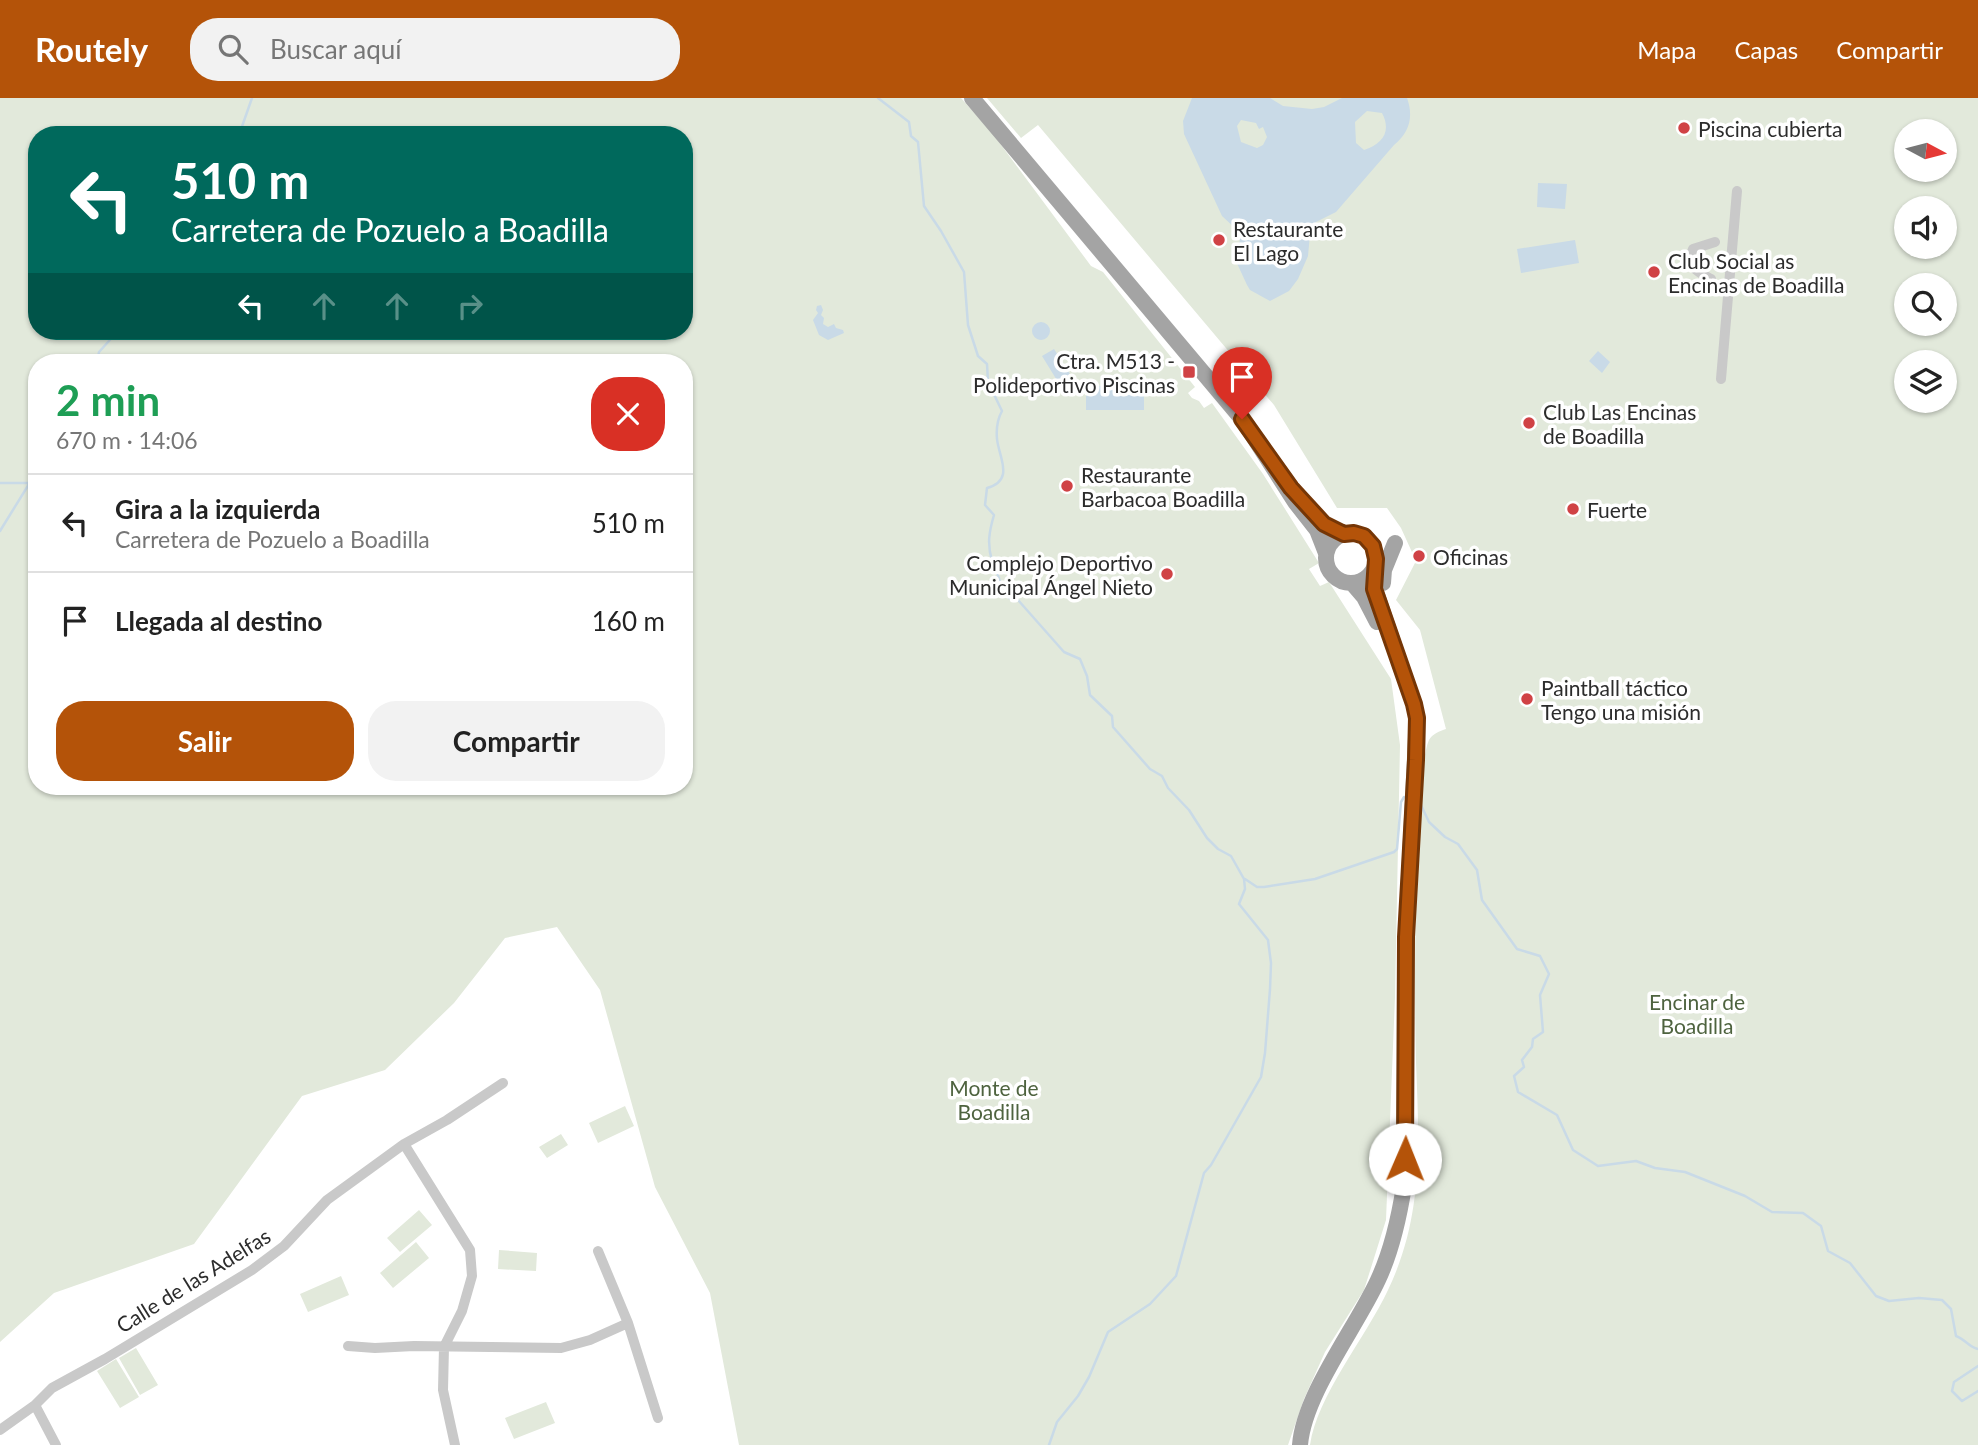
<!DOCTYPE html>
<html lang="es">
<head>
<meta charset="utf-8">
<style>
  :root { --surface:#fff; --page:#f2f2f2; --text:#222; --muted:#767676; --line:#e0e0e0; --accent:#b45309 }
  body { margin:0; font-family:Lato,sans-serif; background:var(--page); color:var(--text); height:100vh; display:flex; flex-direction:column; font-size:26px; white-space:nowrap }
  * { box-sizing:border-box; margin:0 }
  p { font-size:23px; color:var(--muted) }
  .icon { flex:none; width:38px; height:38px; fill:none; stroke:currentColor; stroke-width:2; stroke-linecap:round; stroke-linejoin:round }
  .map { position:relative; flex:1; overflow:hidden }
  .panel { position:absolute; left:28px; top:256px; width:665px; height:441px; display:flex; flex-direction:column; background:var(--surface); border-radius:28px; box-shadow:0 2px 5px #0004 }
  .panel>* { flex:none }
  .top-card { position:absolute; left:28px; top:28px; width:665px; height:214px; border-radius:28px; box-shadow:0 2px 5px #0004; background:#00695c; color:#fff; overflow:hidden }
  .needle { width:46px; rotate:97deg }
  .controls { position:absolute; left:1894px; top:21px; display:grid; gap:14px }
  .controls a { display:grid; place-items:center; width:63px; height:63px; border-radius:50%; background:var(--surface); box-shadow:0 2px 5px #0004; font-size:35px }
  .pin { position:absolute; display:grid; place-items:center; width:60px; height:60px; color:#fff; margin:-72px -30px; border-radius:50% 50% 50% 0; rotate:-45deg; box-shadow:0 0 7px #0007 }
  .pin .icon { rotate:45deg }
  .me { position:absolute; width:77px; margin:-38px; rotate:1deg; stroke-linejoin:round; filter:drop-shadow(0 0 5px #0008) }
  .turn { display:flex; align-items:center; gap:24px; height:147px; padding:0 28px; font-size:32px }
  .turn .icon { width:91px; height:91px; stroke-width:2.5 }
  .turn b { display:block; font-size:49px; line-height:60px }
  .lanes { display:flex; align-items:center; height:66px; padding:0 28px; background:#0003; justify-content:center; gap:35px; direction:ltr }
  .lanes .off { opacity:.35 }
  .round { display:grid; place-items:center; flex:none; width:74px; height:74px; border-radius:28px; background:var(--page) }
  .headline { display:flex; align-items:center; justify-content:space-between; height:119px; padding:0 28px }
  h1 { font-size:42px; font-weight:700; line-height:52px; color:#1e9e55 }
  .cta { display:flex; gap:14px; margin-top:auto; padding:14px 28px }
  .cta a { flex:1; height:80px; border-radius:28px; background:var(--accent); color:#fff; font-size:28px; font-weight:700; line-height:80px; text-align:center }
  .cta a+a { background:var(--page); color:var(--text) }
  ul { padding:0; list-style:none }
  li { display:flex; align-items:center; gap:21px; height:98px; padding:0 28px; border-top:2px solid var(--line) }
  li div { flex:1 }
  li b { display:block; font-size:26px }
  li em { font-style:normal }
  header { display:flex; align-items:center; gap:42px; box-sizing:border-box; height:98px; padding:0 35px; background:var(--accent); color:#fff }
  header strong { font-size:33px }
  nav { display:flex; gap:38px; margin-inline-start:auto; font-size:24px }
  .search { width:490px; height:63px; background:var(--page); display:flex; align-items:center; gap:18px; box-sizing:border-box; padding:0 24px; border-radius:28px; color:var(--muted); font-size:26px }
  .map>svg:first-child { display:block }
</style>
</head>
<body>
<header>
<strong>Routely</strong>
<div class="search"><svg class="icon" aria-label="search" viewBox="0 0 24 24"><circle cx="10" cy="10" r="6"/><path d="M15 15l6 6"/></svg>Buscar aquí</div>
<nav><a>Mapa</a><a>Capas</a><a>Compartir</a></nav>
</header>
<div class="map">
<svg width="1978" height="1347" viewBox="0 0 1978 1347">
  <rect width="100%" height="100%" fill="#fff"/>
  <path fill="#e2e9db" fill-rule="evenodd" d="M0 0H961L993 36 1091 168 1103 174 1195 289 1188 295 1192 300 1199 303 1204 310 1212 305 1263 376 1319 465 1309 471 1320 488 1329 484 1391 581 1400 647 1395 899 1386 1122 1364 1192 1325 1254 1304 1301 1288 1347H739L710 1195 655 1089 600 892 557 829 505 840 454 905 385 972 302 998 194 1146 54 1195 0 1244ZM37 37H684V233H37ZM37 264H684V688H37Z
    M987 0H1978V1347H1310C1317 1298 1366 1239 1388 1192 1424 1117 1419 1044 1416 964 1414 881 1415 798 1419 715 1420 700 1423 655 1429 642 1432 636 1440 633 1446 631L1420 532 1396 502 1416 463 1401 430 1387 410H1337L1274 307 1038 27 1021 40ZM1906 33H1944V72H1906ZM1906 110H1944V149H1906ZM1906 187H1944V226H1906ZM1906 264H1944V303H1906Z
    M625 1008 634 1028 598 1045 589 1025Z
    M561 1036 568 1047 547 1060 539 1049Z
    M419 1112 432 1127 400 1154 387 1140Z
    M416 1144 429 1160 393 1190 380 1175Z
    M499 1152 537 1155 536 1173 498 1171Z
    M341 1178 349 1197 308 1214 300 1196Z
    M136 1250 158 1287 140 1297 119 1260Z
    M116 1261 139 1299 120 1310 97 1273Z
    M546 1304 555 1325 514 1341 505 1320Z"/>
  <path fill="#c9dae7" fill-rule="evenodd" d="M1192 0H1270L1283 8 1312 11 1324 9 1342 0H1407C1414 19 1409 35 1394 47L1336 114 1316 124 1310 136 1308 158 1298 181 1289 193 1270 203 1250 192 1247 187 1235 161 1240 142 1237 132 1222 118 1184 36 1183 23ZM1367 13 1382 15C1392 34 1382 46 1364 52L1356 45 1355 24ZM1241 22 1256 25 1259 31 1263 29 1267 39 1263 47 1257 50 1241 44 1237 28Z
    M1538 85 1567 86 1565 111 1537 109Z
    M1575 142 1579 165 1521 175 1517 151Z
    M821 207 823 212 821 217 824 220 823 226 828 229 834 226 836 230 843 232 844 235 828 242 819 237 813 222 818 215 816 212 817 208Z
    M1032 233a9 9 0 1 1 18 0a9 9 0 1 1-18 0Z
    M1054 251 1070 276 1058 284 1042 258Z
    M1598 253 1610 264 1602 275 1589 263Z
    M1086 288H1144V312H1086Z"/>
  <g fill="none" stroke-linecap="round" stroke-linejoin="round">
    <path stroke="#c9dae7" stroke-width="2.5" d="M878 0 909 24 911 38 918 44 924 108 941 133 964 174 968 227 978 258 987 266 988 284 1002 313C997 322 996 330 997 341 999 360 1015 382 987 390L985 407 994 417C989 434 987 446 992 463 995 474 1001 479 1001 491L1009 500 1018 502 1064 554 1080 561 1087 578 1090 597 1112 618 1113 629 1150 671 1162 678 1168 690 1189 712 1207 740 1218 751 1231 758 1244 781 1245 791 1239 806 1268 842 1271 865 1270 891 1265 955 1261 979 1211 1067 1204 1075 1176 1178 1150 1206 1108 1234 1089 1279 1078 1298 1057 1324 1049 1347
      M239 37 252 0
      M97 264 99 254 118 233
      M0 385H28
      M0 433 37 373
      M1420 705 1429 724 1445 739 1458 746 1477 772 1482 802 1517 851 1540 858 1549 876 1540 897 1543 934 1533 941 1532 949 1522 962 1524 969 1514 978 1518 994 1557 1017 1573 1052 1598 1068 1636 1063 1655 1070 1685 1074 1745 1098 1772 1114 1803 1115 1821 1128 1828 1153 1850 1165 1876 1198 1889 1203 1919 1200 1942 1202 1951 1211 1956 1238C1966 1242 1970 1250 1978 1251
      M1245 781 1257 789H1264L1315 781 1394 754 1397 751 1401 704 1404 699H1407
      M1978 1268 1954 1284 1952 1293 1962 1303 1978 1293"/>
    <path stroke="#c9c9c9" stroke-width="10" d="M1711 181C1698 174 1685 169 1693 151L1715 144
      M1721 281 1737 93
      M404 1046 470 1152 472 1178 462 1213 444 1249 443 1292 455 1347
      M598 1153 628 1225 658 1320
      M348 1248 375 1250 414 1248 561 1250 590 1242 628 1225
      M35 1307 56 1347
      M0 1332 35 1307 52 1290 105 1261 252 1172 284 1148 327 1102 404 1046 447 1022 503 985"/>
    <path stroke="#a4a4a4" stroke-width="16" d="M972 0 1242 321 1295 404 1317 432 1326 455
      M1326 460a25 25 0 1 1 50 0a25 25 0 1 1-50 0Z
      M1352 485 1364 499 1377 524
      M1383 485 1384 472 1395 445
      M1300 1347C1304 1296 1356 1230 1378 1182 1392 1152 1399 1120 1404 1088L1406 839 1417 620 1414 606 1375 491 1376 465"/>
  </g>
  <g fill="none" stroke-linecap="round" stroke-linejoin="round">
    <g stroke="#753606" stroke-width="18">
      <path id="route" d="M1242 321 1291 390 1324 426 1344 436 1354 435 1364 438 1373 448 1376 461 1374 491 1414 606 1417 620 1416 662 1406 839 1405 1061"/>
    </g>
    <use href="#route" stroke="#b45309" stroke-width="12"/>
  </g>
  <g fill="#d04245" stroke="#fff" stroke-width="2.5">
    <circle cx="1684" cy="30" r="7"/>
    <circle cx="1219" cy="142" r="7"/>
    <circle cx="1654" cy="174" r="7"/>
    <rect x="1182" y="267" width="14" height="14" rx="3.5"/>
    <circle cx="1529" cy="325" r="7"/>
    <circle cx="1067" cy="388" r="7"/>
    <circle cx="1573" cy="411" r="7"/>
    <circle cx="1419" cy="458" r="7"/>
    <circle cx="1167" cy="476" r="7"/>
    <circle cx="1527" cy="601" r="7"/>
  </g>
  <g text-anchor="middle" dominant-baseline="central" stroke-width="7" stroke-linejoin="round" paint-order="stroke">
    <g font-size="21" fill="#2c2c2c" stroke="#fff" text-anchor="start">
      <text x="1698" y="30">Piscina cubierta</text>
      <text x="1233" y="130">Restaurante<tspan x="1233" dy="24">El Lago</tspan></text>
      <text x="1668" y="162">Club Social as<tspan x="1668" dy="24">Encinas de Boadilla</tspan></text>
      <text x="1175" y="262" text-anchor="end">Ctra. M513 -<tspan x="1175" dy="24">Polideportivo Piscinas</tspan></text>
      <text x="1543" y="313">Club Las Encinas<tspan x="1543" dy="24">de Boadilla</tspan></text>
      <text x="1081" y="376">Restaurante<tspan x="1081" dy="24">Barbacoa Boadilla</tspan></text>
      <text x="1587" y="411">Fuerte</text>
      <text x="1433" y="458">Oficinas</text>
      <text x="1153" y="464" text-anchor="end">Complejo Deportivo<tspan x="1153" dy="24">Municipal Ángel Nieto</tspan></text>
      <text x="1541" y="589">Paintball táctico<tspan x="1541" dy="24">Tengo una misión</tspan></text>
    </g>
    <g font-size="21" fill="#4e633f" stroke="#fff">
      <text x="1697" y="903">Encinar de<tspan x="1697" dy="24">Boadilla</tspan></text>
      <text x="994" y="989">Monte de<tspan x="994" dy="24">Boadilla</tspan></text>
    </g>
    <g font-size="21" fill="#2c2c2c" stroke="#fff">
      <text transform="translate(193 1182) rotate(-32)">Calle de las Adelfas</text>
    </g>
  </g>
</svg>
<div class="controls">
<a><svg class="needle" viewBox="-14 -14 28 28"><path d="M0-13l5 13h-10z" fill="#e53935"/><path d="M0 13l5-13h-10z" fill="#767676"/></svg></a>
<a><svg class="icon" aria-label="sound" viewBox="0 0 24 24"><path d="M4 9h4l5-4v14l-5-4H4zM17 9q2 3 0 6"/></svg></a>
<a><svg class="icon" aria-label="search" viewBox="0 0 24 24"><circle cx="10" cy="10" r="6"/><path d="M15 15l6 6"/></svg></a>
<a><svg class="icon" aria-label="layers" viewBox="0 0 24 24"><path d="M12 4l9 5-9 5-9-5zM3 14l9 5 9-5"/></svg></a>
</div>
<div class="pin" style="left:1242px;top:321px;background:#d93025"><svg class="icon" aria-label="arrive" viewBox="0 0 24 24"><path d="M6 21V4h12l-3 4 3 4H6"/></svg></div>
<svg class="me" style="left:1405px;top:1061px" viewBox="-20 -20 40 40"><circle r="19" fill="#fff"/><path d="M0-13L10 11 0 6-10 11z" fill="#b45309"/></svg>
<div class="top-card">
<div class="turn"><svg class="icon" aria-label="left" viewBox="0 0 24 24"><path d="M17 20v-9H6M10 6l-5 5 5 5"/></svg><div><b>510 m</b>Carretera de Pozuelo a Boadilla</div></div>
<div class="lanes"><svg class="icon" aria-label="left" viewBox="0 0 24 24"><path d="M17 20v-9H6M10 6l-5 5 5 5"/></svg><svg class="icon off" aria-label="ahead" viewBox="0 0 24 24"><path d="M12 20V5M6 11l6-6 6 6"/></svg><svg class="icon off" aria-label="ahead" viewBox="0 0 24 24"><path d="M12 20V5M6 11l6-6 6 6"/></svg><svg class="icon off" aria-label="right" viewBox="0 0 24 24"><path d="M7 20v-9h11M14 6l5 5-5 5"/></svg></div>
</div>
<section class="panel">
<div class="headline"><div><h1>2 min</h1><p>670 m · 14:06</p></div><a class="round" style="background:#d93025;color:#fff"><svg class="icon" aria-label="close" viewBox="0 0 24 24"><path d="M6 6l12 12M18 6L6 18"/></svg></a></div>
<ul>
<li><svg class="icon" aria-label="left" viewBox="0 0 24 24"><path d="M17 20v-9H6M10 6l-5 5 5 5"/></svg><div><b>Gira a la izquierda</b><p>Carretera de Pozuelo a Boadilla</p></div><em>510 m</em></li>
<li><svg class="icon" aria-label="arrive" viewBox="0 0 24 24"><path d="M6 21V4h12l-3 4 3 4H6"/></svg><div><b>Llegada al destino</b></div><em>160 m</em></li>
</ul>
<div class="cta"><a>Salir</a><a>Compartir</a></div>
</section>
</div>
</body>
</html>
